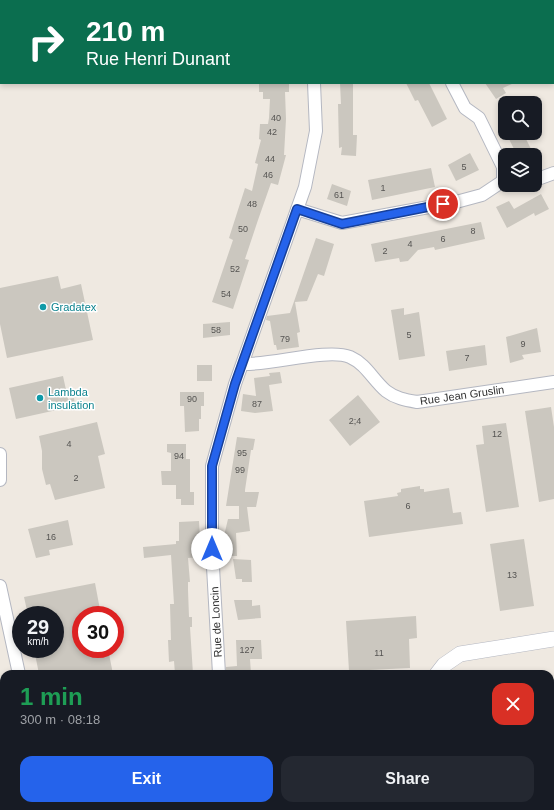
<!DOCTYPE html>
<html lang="en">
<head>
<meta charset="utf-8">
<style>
  :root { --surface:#171b24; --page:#242831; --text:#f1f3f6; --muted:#9ea1a6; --accent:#2563eb }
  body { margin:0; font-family:Arial,sans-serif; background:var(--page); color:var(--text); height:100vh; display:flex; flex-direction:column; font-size:15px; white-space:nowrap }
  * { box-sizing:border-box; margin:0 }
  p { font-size:13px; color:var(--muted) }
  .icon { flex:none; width:22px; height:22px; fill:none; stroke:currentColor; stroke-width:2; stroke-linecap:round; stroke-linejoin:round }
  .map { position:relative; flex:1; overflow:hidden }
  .side { position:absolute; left:0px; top:670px; width:554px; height:140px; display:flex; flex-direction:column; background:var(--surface); border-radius:12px 12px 0 0; box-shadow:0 2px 6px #0003 }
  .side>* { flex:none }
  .guide { position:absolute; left:0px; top:0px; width:554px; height:84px; box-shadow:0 2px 6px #0003; background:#0b6e4f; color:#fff; overflow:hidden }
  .controls { position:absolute; left:498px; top:96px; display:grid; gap:8px }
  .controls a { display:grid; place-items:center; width:44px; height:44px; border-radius:8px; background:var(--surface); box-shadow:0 2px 6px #0003; font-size:20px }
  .speed { position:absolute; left:12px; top:606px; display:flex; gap:8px; font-size:20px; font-weight:700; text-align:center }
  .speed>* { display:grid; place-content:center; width:52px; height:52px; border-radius:50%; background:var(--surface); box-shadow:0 2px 6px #0003; line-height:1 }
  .speed small { font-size:10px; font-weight:400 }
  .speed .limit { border:6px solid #d22; background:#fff; color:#111 }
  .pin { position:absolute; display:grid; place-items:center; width:34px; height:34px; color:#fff; margin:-17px; border:2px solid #fff; border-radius:50%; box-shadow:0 1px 4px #0007 }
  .me { position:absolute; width:44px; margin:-22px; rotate:0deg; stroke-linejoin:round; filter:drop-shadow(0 0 3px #0008) }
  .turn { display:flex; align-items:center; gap:14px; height:84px; padding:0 20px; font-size:18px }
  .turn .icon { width:52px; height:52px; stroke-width:2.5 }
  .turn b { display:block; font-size:28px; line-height:34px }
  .round { display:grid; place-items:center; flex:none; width:42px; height:42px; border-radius:12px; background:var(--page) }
  .overview { display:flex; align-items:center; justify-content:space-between; height:68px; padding:0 20px }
  h1 { font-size:24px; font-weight:700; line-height:30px; color:#1e9e55 }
  .action { display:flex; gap:8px; margin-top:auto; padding:8px 20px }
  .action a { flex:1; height:46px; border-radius:12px; background:var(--accent); color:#fff; font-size:16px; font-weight:700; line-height:46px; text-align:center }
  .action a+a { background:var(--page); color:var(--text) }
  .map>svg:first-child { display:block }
</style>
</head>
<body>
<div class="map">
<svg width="554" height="810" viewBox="0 0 554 810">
  <rect width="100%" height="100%" fill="#efe9e1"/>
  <path fill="#cbc7bf" d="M259 83H289V92H285L286 119 284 155H286L278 185 271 183 258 220 245 259 249 260 233 309 212 302 233 240 229 238 245 188 252 191 258 164 255 163 261 140 259 139 260 124H268L269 118 270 99H263V92H259Z
    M340 83H353V135H357L356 156 341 155 342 147 339 148 338 104H341Z
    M406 83H429L447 119 432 127 418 100 415 101Z
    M485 83H514L503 88 506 93 496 99Z
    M506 133H523L532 151 523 155H517Z
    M470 153 479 170 456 181 448 165Z
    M431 168 435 187 372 200 368 180Z
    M332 184 351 191 347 206 327 199Z
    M541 194 549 209 535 216 534 213 507 228 496 207 509 201 514 209Z
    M481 222 485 239 435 250 434 247 418 250 408 261 400 262 399 258 375 262 371 244Z
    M316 238 334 244 324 276 318 274 307 301 295 302 300 332 297 333 299 347 277 350 276 345H274L270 321 266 320 267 316 290 313Z
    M58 276 61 289 81 284 93 340 7 358 0 324V288Z
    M404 308V315L419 312 425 356 399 360 391 310Z
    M230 322V335L203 338V324Z
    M537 328 541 352 522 355 524 359 510 363 506 337Z
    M485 345 487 365 449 371 446 351Z
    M197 365H212V381H197Z
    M280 372 282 383 269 385 273 411 255 413 241 411 243 394 256 396 254 378 270 376 269 373Z
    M63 376 68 399 74 398 75 406 16 419 9 388Z
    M180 392H204V406H201V419H199V431L185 432 184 406H180Z
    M358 395 380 422 350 446 329 420Z
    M551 407 554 427V499L539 502 525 411Z
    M97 422 105 454 98 456 105 488 55 500 50 484 46 485 42 469V451L39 436Z
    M506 423 519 507 486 512 476 445 484 444 482 426Z
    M237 437 255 439 253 450H251L245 490V492H259L256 507H247L250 531 236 533 237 556H222L221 540H223L228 519H239V506H226Z
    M167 444H186V459H190V492H194V505H181V499H176V485H162L161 471H171V453L167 452Z
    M420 486V489H424V492L449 488 453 513 461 512 463 524 369 537 364 501 398 496 397 493 401 492V489Z
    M68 520 73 545 49 550 50 555 36 558 28 529Z
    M199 521 201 557 188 558 190 582H188V590L189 617H192V627H190L193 674H175L174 661 169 662 168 640H171L170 604H174L171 555 144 558 143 547 176 544V541H179V522Z
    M524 539 534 606 500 611 490 544Z
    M233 559 251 560 252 582H242V579H236Z
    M95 583 101 615H81V649H108L113 674H39L34 649H55V615H28L24 597Z
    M234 600H252V606L260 605 261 618 238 620Z
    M416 616 417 638 409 639 410 668 349 671 346 621Z
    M236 640H261L262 659H250L251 674H226V667L237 666Z"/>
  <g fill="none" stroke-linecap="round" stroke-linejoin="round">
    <g stroke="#b4b7c1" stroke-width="14">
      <path id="minor" d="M312 0V1
        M553 7H554
        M452 83 465 108 479 118 503 167V181
        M535 180 554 173
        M518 185H525
        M297 209 342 223 456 202 482 195 503 181
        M243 364C272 365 328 348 350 357 366 364 373 380 386 391 395 398 405 400 417 402L554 382
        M0 454V480
        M0 586 19 674
        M219 674 212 549V466L235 384 305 187 316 131 314 83
        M45 806 46 810
        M226 806V810"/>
    </g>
    <g stroke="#b4b7c1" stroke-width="16">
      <path id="tertiary" d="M437 674 444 665 460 654 554 639
        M436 806 437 810"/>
    </g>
    <use href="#minor" stroke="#fff" stroke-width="12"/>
    <use href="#tertiary" stroke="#fff" stroke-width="15"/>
  </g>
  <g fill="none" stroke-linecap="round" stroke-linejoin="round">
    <g stroke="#184099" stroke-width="10">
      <path id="route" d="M212 549V466L235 384 297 209 342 224 443 204"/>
    </g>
    <use href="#route" stroke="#2563eb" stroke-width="7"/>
  </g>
  <g fill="#0f9aa8" stroke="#fff" stroke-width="1.5">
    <circle cx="43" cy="307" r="4"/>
    <circle cx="40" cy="398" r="4"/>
  </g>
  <g text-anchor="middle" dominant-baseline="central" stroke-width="3" stroke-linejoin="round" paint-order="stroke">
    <g font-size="9" fill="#555452">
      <text x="276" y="118">40</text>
      <text x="272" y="132">42</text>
      <text x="270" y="159">44</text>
      <text x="464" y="167">5</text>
      <text x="268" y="175">46</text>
      <text x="383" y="188">1</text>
      <text x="339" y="195">61</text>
      <text x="252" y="204">48</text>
      <text x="243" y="229">50</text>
      <text x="473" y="231">8</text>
      <text x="443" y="239">6</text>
      <text x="410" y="244">4</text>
      <text x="385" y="251">2</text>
      <text x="235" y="269">52</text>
      <text x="226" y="294">54</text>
      <text x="216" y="330">58</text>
      <text x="409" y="335">5</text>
      <text x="285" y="339">79</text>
      <text x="523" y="344">9</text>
      <text x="467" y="358">7</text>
      <text x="192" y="399">90</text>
      <text x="257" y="404">87</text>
      <text x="355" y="421">2;4</text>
      <text x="497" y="434">12</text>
      <text x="69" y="444">4</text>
      <text x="242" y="453">95</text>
      <text x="179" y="456">94</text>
      <text x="240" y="470">99</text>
      <text x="76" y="478">2</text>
      <text x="408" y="506">6</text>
      <text x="51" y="537">16</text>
      <text x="512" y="575">13</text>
      <text x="247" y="650">127</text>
      <text x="379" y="653">11</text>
    </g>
    <g font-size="11" fill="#0d838f" stroke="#fff" text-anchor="start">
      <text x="51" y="307">Gradatex</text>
      <text x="48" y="392">Lambda<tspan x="48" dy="13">insulation</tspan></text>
    </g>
    <g font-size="11" fill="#2e2e2e" stroke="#fff">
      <text transform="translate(462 395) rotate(-8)">Rue Jean Gruslin</text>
      <text transform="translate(216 622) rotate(-93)">Rue de Loncin</text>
    </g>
  </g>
</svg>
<div class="controls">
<a><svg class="icon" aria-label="search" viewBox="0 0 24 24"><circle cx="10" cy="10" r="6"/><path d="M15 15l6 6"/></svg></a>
<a><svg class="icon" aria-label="layers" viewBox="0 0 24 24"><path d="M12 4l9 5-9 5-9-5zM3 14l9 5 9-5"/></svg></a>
</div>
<div class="speed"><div>29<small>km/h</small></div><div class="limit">30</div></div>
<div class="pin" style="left:443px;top:204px;background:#d93025"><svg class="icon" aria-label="arrive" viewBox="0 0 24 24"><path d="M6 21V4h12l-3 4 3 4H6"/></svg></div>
<svg class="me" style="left:212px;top:549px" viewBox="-20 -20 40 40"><circle r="19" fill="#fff"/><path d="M0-13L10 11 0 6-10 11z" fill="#2563eb"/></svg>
<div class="guide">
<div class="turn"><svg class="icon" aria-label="right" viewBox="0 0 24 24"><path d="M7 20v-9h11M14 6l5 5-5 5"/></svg><div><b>210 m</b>Rue Henri Dunant</div></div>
</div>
<section class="side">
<div class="overview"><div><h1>1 min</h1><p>300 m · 08:18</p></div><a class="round" style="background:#d93025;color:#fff"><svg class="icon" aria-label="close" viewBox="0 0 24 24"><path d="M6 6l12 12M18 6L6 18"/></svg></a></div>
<div class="action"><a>Exit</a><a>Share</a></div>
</section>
</div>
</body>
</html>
